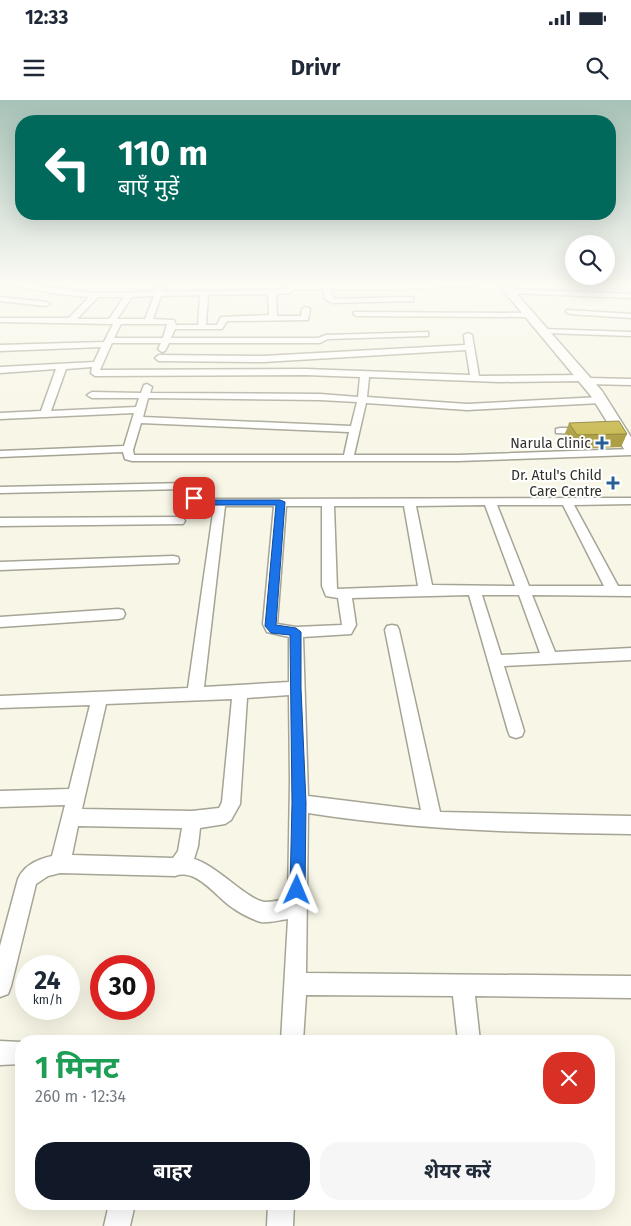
<!DOCTYPE html>
<html lang="hi">
<head>
<meta charset="utf-8">
<style>
  :root { --surface:#fff; --page:#f6f6f7; --text:#1f2937; --muted:#747a83; --accent:#111827 }
  body { margin:0; font-family:"Fira Sans","Noto Sans Devanagari",sans-serif; background:var(--page); color:var(--text); height:100vh; display:flex; flex-direction:column; font-size:19px; white-space:nowrap }
  * { box-sizing:border-box; margin:0 }
  p { font-size:16px; color:var(--muted) }
  .icon { flex:none; width:28px; height:28px; fill:none; stroke:currentColor; stroke-width:2; stroke-linecap:round; stroke-linejoin:round }
  .map { position:relative; flex:1; overflow:hidden }
  .drawer { position:absolute; left:15px; top:935px; width:600px; height:175px; display:flex; flex-direction:column; background:var(--surface); border-radius:20px; box-shadow:0 5px 20px #0002 }
  .drawer>* { flex:none }
  .hud { position:absolute; left:15px; top:15px; width:601px; height:105px; border-radius:20px; box-shadow:0 5px 20px #0002; background:#00695c; color:#fff; overflow:hidden }
  .buttons { position:absolute; left:565px; top:135px; display:grid; gap:10px }
  .buttons a { display:grid; place-items:center; width:50px; height:50px; border-radius:50%; background:var(--surface); box-shadow:0 5px 20px #0002; font-size:25px }
  .speed { position:absolute; left:15px; top:855px; display:flex; gap:10px; font-size:25px; font-weight:700; text-align:center }
  .speed>* { display:grid; place-content:center; width:65px; height:65px; border-radius:50%; background:var(--surface); box-shadow:0 5px 20px #0002; line-height:1 }
  .speed small { font-size:12px; font-weight:400 }
  .speed .limit { border:8px solid #d22; background:#fff; color:#111 }
  .pin { position:absolute; display:grid; place-items:center; width:42px; height:42px; color:#fff; margin:-21px; border-radius:10px; box-shadow:0 2px 8px #0006 }
  .me { position:absolute; width:55px; margin:-28px; rotate:1deg; stroke-linejoin:round; filter:drop-shadow(0 0 4px #0008) }
  .turn { display:flex; align-items:center; gap:18px; height:105px; padding:0 20px; font-size:22px }
  .turn .icon { width:65px; height:65px; stroke-width:2.5 }
  .turn b { display:block; font-size:35px; line-height:42px }
  .round { display:grid; place-items:center; flex:none; width:52px; height:52px; border-radius:20px; background:var(--page) }
  .headline { display:flex; align-items:center; justify-content:space-between; height:85px; padding:0 20px }
  h1 { font-size:30px; font-weight:700; line-height:38px; color:#1e9e55 }
  .cta { display:flex; gap:10px; margin-top:auto; padding:10px 20px }
  .cta a { flex:1; height:58px; border-radius:20px; background:var(--accent); color:#fff; font-size:20px; font-weight:700; line-height:58px; text-align:center }
  .cta a+a { background:var(--page); color:var(--text) }
  .status { display:flex; justify-content:space-between; align-items:center; height:35px; padding:0 25px; background:var(--surface); direction:ltr }
  .status svg { height:14px; fill:currentColor }
  header { display:flex; justify-content:space-between; align-items:center; height:65px; padding:0 20px; background:var(--surface); font-size:22px; font-weight:700 }
  .map>svg:first-child { display:block }
</style>
</head>
<body>
<div class="status"><b>12:33</b><svg viewBox="0 0 49 12"><path d="M0 12V9h3v3zM5 12V6h3v6zM10 12V3h3v9zM15 12V0h3v12zM26 1h20v11H26zM47 4h2v5h-2z"/></svg></div>
<header><svg class="icon" aria-label="menu" viewBox="0 0 24 24"><path d="M4 6h16M4 12h16M4 18h16"/></svg>Drivr<svg class="icon" aria-label="search" viewBox="0 0 24 24"><circle cx="10" cy="10" r="6"/><path d="M15 15l6 6"/></svg></header>
<div class="map">
<svg width="631" height="1126" viewBox="0 0 631 1126">
  <rect width="100%" height="100%" fill="#f8f6e6"/>
  <g fill="none" stroke-linecap="round" stroke-linejoin="round">
    <g stroke="#a6a495" stroke-width="3">
      <path id="street" d="M5 184H20L96 193 155 192 159 184H166L163 192 272 190 285 189 287 184H477L474 186 402 189H330L334 199 413 197V201H410L332 203 325 199 323 189H293L290 193 276 194 277 216H301L302 209 306 207 310 209 308 220 227 221 222 229H175L171 238H318L326 235 428 232V236H425L328 239 320 243H169L165 251 162 252 158 249 161 243H112L100 270 306 269 470 275 466 250 263 262 159 261 155 258 159 255 263 256 465 245 464 235 468 233 472 235 479 276 583 275 587 278 631 279V285L585 284 581 281 499 282 369 277 367 297 467 304 601 297 606 300 601 303 467 310 366 303 354 355H458L631 349V355L458 361H132L125 359 123 352 0 357V351L124 346 134 313 0 319V313L41 311 56 269 0 273V267L94 262 101 247 0 251V245L104 242 113 224 0 222V218H69L89 197 59 194ZM268 194 269 215 224 217H221L217 225H206L208 195ZM200 195 198 225H176L174 220H171L153 219 161 196ZM154 196 145 219H117L132 197ZM98 197H124L109 219H77ZM121 224H167L163 238H114ZM92 267 91 273 95 276 306 275 360 277 358 297 320 294 150 293 152 287 147 284 144 285 141 293 92 292 87 295 92 298H139L136 307 51 311 66 269ZM148 298 320 300 357 302 351 326 143 317ZM141 323 349 332 344 355H134L133 350Z
        M507 189 631 194V198L510 193H507Z
        M0 197 46 202 50 204 46 206 0 201Z
        M567 210 631 214V218L570 214 566 212Z
        M354 212 531 213 535 215 531 217 357 216 353 214Z
        M543 229 631 232V236L546 233H543Z
        M560 328H586L591 331 586 334 556 333V329Z
        M187 383 198 387 199 399H220L631 398V404L574 405 618 486H631V496L532 495 555 552 631 548V560L504 566 524 631 522 636 516 638 510 636 508 631 469 495 352 498 356 525 351 534 303 537 308 696 421 710 385 530 387 526 392 525 397 526 399 530 440 712 631 716V734C522 733 416 730 308 713L306 873 631 876V898L475 896 480 941H458L453 896 306 895 303 941H281L288 819C280 820 269 823 261 822 251 819 238 812 230 806 215 795 196 768 175 776L60 773 48 776 36 784 11 886 8 894 0 897V846L18 779C24 765 38 759 52 756L65 705 0 707V691L69 689 90 605 0 608V596L188 588 214 406 191 404 187 398 188 391 185 389 0 393V387ZM485 405 515 486 432 485 416 406ZM497 405H563L604 486H529ZM225 406H274L263 524 267 532 289 537V582L204 587ZM286 406H322V486L326 496 338 498 342 525 296 527 277 524ZM334 406H404L418 486 337 489ZM482 495H519L540 553 501 555ZM289 595 290 681 288 799C281 800 272 802 265 802 247 800 218 766 194 759L198 746 200 728 225 724 231 720 240 704 247 598ZM232 599 222 702 219 708 192 711 82 709 106 604ZM78 726 182 728 178 751 173 758 72 755Z
        M179 417 183 418 185 421 183 424 0 426V418Z
        M173 456 178 457 179 460 178 463 0 470V462Z
        M118 509 123 510 125 514 123 518 118 519 0 527V517Z
        M0 941 21 942V964L0 965Z
        M109 1104H135L130 1126H104Z
        M268 1104H294L293 1126H267Z"/>
    </g>
    <g stroke="#a6a495" stroke-width="3">
      <path id="secondary" d="M498 184H508L602 291 631 337V353L626 352 624 349 591 296Z"/>
    </g>
    <use href="#street" fill="#fff" fill-rule="evenodd"/>
    <use href="#secondary" fill="#fff" fill-rule="evenodd"/>
  </g>
  <path fill="#ac9f44" d="M569 323 627 334 621 347 572 349 564 336Z"/>
  <path fill="#c8b94f" stroke="#8c8237" d="M619 321 627 334 577 335 569 323Z"/>
  <linearGradient id="sky" x2="0" y2="1"><stop stop-color="#a7c2b7"/><stop offset="0.54" stop-color="#fcfbf4"/><stop offset="1" stop-color="#fcfbf4" stop-opacity="0"/></linearGradient>
  <rect width="631" height="341" fill="url(#sky)"/>
  <path fill="#1a73e8" stroke="#114b97" d="M190 396H197L201 400H280L285 402 276 525 296 528 301 532V588L306 703 305 790 303 795 297 797 292 795 290 790 292 703 290 535 271 533 265 526 276 405H198L190 400Z"/>
  <g fill="#265e96" stroke="#fff" stroke-width="2">
    <path d="M599.5 335.5h5v5h5v5h-5v5h-5v-5h-5v-5h5z"/>
    <path d="M610.5 375.5h5v5h5v5h-5v5h-5v-5h-5v-5h5z"/>
  </g>
  <g text-anchor="middle" dominant-baseline="central" stroke-width="4" stroke-linejoin="round" paint-order="stroke">
    <g font-size="14" fill="#302f29" stroke="#fff" text-anchor="end">
      <text x="591" y="343">Narula Clinic</text>
      <text x="602" y="375">Dr. Atul's Child<tspan x="602" dy="16">Care Centre</tspan></text>
    </g>
  </g>
</svg>
<div class="buttons">
<a><svg class="icon" aria-label="search" viewBox="0 0 24 24"><circle cx="10" cy="10" r="6"/><path d="M15 15l6 6"/></svg></a>
</div>
<div class="speed"><div>24<small>km/h</small></div><div class="limit">30</div></div>
<div class="pin" style="left:194px;top:398px;background:#d93025"><svg class="icon" aria-label="arrive" viewBox="0 0 24 24"><path d="M6 21V4h12l-3 4 3 4H6"/></svg></div>
<svg class="me" style="left:297px;top:790px" viewBox="-20 -20 40 40"><path d="M0-17L14 15 0 8-14 15z" fill="#1a73e8" stroke="#fff" stroke-width="4"/></svg>
<div class="hud">
<div class="turn"><svg class="icon" aria-label="left" viewBox="0 0 24 24"><path d="M17 20v-9H6M10 6l-5 5 5 5"/></svg><div><b>110 m</b>बाएँ मुड़ें</div></div>
</div>
<section class="drawer">
<div class="headline"><div><h1>1 मिनट</h1><p>260 m · 12:34</p></div><a class="round" style="background:#d93025;color:#fff"><svg class="icon" aria-label="close" viewBox="0 0 24 24"><path d="M6 6l12 12M18 6L6 18"/></svg></a></div>
<div class="cta"><a>बाहर</a><a>शेयर करें</a></div>
</section>
</div>
</body>
</html>
